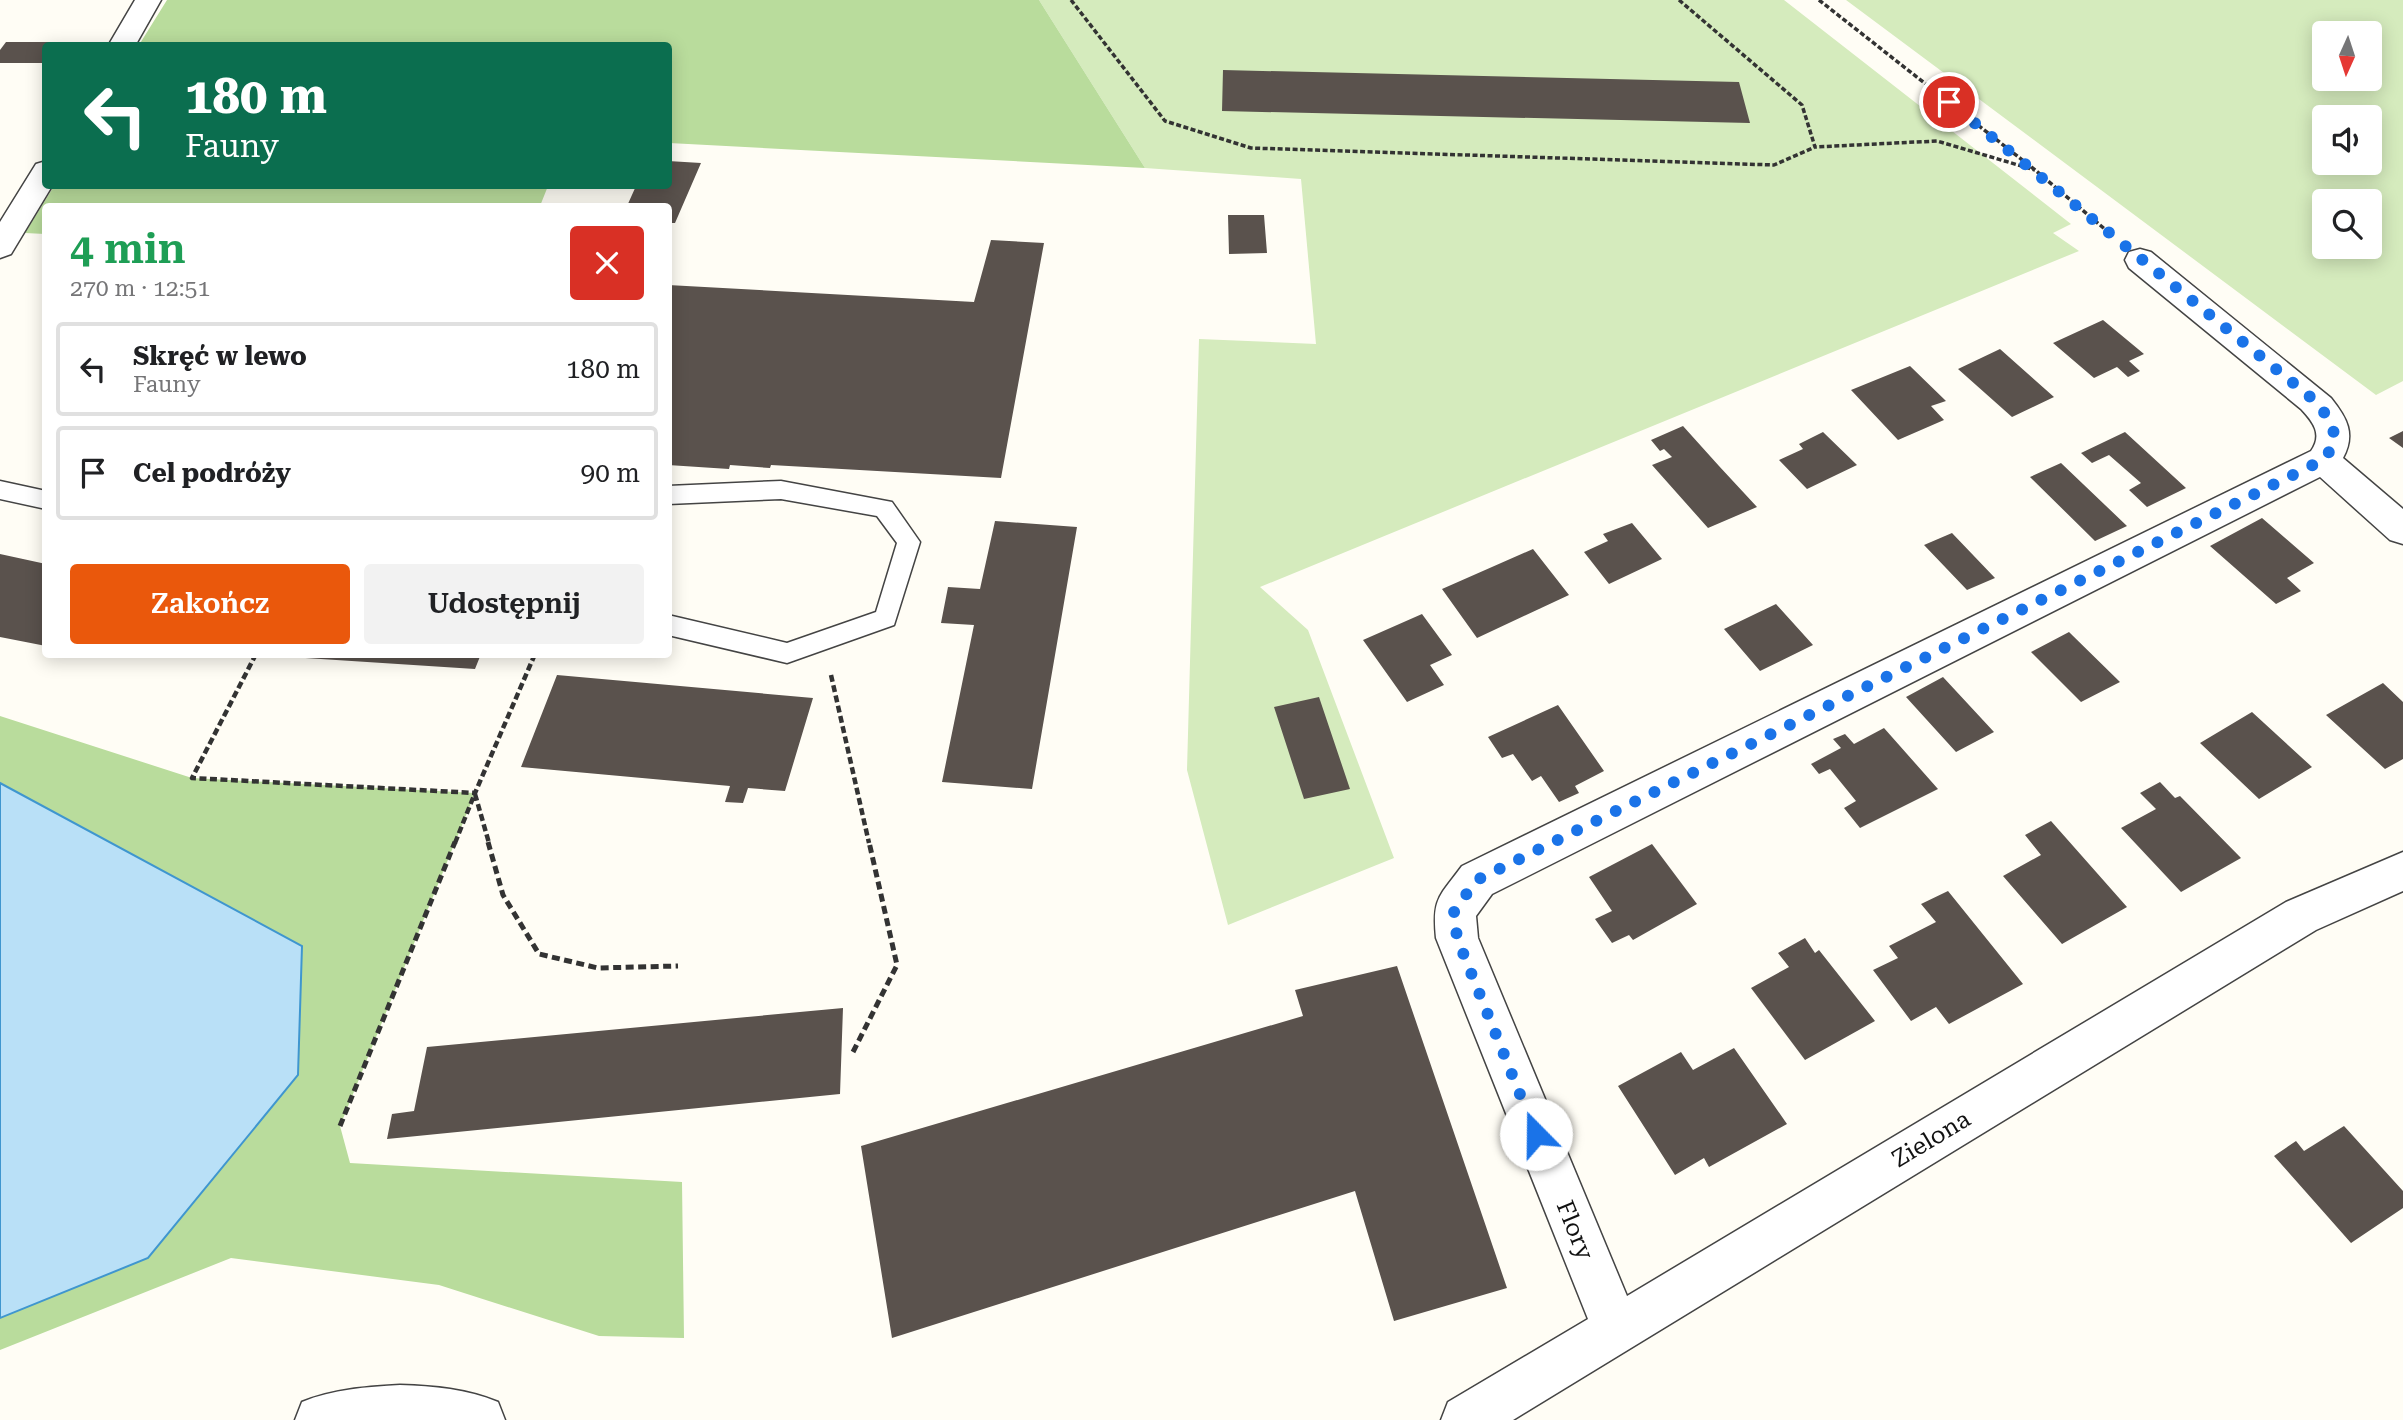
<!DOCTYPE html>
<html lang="pl">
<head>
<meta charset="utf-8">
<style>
  :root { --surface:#fff; --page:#f2f2f2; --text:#202124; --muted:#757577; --line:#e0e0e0; --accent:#ea580c }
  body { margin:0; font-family:"Roboto Serif",serif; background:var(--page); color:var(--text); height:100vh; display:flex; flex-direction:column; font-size:26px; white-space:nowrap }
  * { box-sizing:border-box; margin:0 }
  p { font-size:23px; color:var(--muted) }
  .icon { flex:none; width:38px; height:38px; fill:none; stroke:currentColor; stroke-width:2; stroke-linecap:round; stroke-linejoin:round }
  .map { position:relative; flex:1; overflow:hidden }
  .details { position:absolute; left:42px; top:203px; width:630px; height:455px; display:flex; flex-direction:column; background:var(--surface); border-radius:7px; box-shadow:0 4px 18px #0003 }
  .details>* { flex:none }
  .hud { position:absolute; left:42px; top:42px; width:630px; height:147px; border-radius:7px; box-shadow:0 4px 18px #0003; background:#0b6e4f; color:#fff; overflow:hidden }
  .needle { width:46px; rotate:183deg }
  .controls { position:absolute; left:2312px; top:21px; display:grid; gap:14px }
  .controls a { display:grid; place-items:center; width:70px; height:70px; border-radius:7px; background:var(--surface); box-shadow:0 4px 18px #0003; font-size:35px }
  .pin { position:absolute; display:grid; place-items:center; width:60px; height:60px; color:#fff; margin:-30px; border:4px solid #fff; border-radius:50%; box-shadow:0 2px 7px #0007 }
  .me { position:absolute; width:77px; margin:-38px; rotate:338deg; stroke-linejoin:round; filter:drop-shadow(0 0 5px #0008) }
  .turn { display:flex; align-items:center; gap:24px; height:147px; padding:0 28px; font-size:32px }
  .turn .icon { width:91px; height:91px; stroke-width:2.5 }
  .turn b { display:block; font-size:49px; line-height:60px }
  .round { display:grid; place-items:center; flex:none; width:74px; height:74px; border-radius:7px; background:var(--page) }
  .overview { display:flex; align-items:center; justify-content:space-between; height:119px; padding:0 28px }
  h1 { font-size:42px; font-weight:600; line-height:52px; color:#1e9e55 }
  .cta { display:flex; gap:14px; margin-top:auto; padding:14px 28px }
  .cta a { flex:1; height:80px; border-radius:7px; background:var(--accent); color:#fff; font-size:28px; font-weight:600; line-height:80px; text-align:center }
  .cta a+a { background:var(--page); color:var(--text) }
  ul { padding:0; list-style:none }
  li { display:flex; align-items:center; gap:21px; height:94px; margin:0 14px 10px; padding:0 14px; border:4px solid var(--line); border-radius:7px }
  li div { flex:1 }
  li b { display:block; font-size:26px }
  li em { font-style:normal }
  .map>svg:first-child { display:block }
</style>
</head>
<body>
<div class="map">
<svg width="2403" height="1420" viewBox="0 0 2403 1420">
  <rect width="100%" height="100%" fill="#fffdf5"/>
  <path fill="#d5ebbd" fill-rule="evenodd" d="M1039 0H1784L2071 224 2053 233 2079 251 1260 587 1308 630 1394 858 1228 925 1187 770 1199 339 1316 344 1301 179 1145 168Z
    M1846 0H2403V381L2376 395ZM2324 33H2370V79H2324ZM2324 117H2370V163H2324ZM2324 201H2370V247H2324Z"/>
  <path fill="#b9dc9c" d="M167 0H1039L1145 168 669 143 668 46 139 45Z
    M54 186H548L540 206H46L45 234 25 233Z
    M0 716 192 778 475 793 340 1126 350 1163 682 1182 684 1338 599 1336 439 1285 231 1258 0 1350V1318L148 1258 302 946 0 783Z"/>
  <path fill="#b9e0f7" stroke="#3f96cf" stroke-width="2" d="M0 783 302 946 298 1075 148 1258 0 1318Z"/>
  <path fill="#5a524d" d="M6 42H71L69 46H46V63H0V50Z
    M1223 70 1739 82 1750 123 1222 111Z
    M668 161 701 163 675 223H668V206H627L636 186H668Z
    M1228 215H1264L1267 253 1229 254Z
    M991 240 1044 243 1001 478 771 465 770 468 730 465 729 469 668 465V285L974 302Z
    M2103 320 2144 354 2129 361 2140 371 2128 377 2117 367 2094 378 2053 343Z
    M2000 349 2054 397 2012 417 1958 369Z
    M1910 366 1946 401 1931 406 1944 420 1898 440 1851 390Z
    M1683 426 1719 466 1757 507 1708 528 1652 465 1672 457 1664 449 1660 451 1651 440Z
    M2403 431V448L2389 438Z
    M1823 432 1857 465 1807 489 1779 460 1803 449 1799 444Z
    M2125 432 2186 488 2147 507 2129 490 2141 483 2109 455 2092 463 2081 453Z
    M2061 463 2127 526 2095 541 2030 477Z
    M2262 518 2314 563 2287 578 2301 591 2276 604 2210 546Z
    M995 521 1077 527 1032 789 942 782 974 625 941 623 948 587 980 589Z
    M1632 523 1662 559 1609 584 1584 552 1608 541 1603 534Z
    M1952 533 1995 578 1967 590 1924 545Z
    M1533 549 1569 595 1477 638 1442 589Z
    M0 554 46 564V646L0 637Z
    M1776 604 1813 645 1760 671 1724 629Z
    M1422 614 1452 655 1430 665 1444 685 1407 702 1363 640Z
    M2069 632 2120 682 2081 702 2031 652Z
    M291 654H481L475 669 290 657Z
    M557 675 813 698 785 791 748 788 743 803 725 802 730 786 521 767Z
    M1943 677 1994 732 1956 752 1906 697Z
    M2383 683 2403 702V759L2385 769 2326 715Z
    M1319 697 1350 789 1304 799 1274 707Z
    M1558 705 1604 771 1575 786 1579 793 1559 802 1541 776 1532 781 1513 754 1502 758 1488 737Z
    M2252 712 2312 767 2259 799 2200 743Z
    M1884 728 1938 789 1860 828 1844 808 1856 801 1830 769 1819 774 1811 764 1841 748 1833 739 1845 734 1854 744Z
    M2160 782 2175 798 2180 796 2241 858 2181 892 2121 828 2156 809 2140 793Z
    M2051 821 2127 907 2062 944 2003 876 2041 855 2025 835Z
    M1652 844 1697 904 1633 940 1629 935 1612 943 1595 919 1612 911 1589 877Z
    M1948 891 2023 984 1949 1024 1936 1007 1911 1021 1873 970 1898 958 1889 946 1936 922 1921 904Z
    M1805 938 1815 953 1819 950 1875 1021 1805 1060 1751 988 1789 967 1778 953Z
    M1397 966 1507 1288 1394 1321 1355 1191 892 1338 861 1146 1303 1016 1295 990Z
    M843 1008 840 1094 387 1139 392 1114 414 1111 427 1047Z
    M1734 1048 1787 1124 1709 1167 1704 1158 1675 1175 1618 1086 1681 1052 1693 1070Z
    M2344 1126 2403 1191V1208L2351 1243 2274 1156 2296 1141 2304 1151Z"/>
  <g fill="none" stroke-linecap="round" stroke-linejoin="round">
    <g stroke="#444" stroke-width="3">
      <path id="service" d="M0 481 46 491V509L0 499Z
        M781 481 892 502 920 542 894 625 787 663 668 635V615L787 643 876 612 897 543 877 516 781 499 668 504V486Z"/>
    </g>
    <g stroke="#444" stroke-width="3">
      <path id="minor" d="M135 0H161L135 46H108Z
        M46 161V186H52L11 254 0 258V222L36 164Z
        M2140 249 2151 252 2331 398C2347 418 2356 434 2343 458L2403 509V544L2390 540 2320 477 1492 894 1476 916 1478 938 1627 1296 2286 902 2403 852V891L2316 930 1513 1420H1441L1448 1402 1588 1319 1436 938C1432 898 1439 897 1462 866L2311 451C2323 434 2313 422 2301 409L2129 268 2125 260 2129 252Z
        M400 1385C434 1386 467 1389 498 1402L505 1420H295L302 1402C333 1389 366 1387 400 1385Z"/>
    </g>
    <path stroke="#333" stroke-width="3.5" stroke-dasharray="5 2.5" stroke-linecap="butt" d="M1071 0 1165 121 1251 148 1774 165 1815 147
      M1679 0 1802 105 1815 147 1937 141 2035 170
      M1819 0 2035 170 2113 236"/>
    <path stroke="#333" stroke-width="4.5" stroke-dasharray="7 3.5" stroke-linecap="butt" d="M256 654 192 778 475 793 535 654
      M831 675 869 843
      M475 794 489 843
      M455 843 475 793"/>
    <path stroke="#333" stroke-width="5" stroke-dasharray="8 4.5" stroke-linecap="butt" d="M488 842 503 895 539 954 598 968 678 966
      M853 1052 897 965 869 842
      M340 1126 455 842"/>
    <use href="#service" fill="#fff" fill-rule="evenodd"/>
    <use href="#minor" fill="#fff" fill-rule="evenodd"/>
  </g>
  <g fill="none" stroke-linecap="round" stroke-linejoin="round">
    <path stroke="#1a73e8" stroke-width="12" stroke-dasharray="0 21.6" d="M1536 1134 1457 938 1454 911 1477 880 2323 460C2344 436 2331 420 2314 400L1949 102"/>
  </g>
  <g text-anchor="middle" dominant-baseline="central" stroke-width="7" stroke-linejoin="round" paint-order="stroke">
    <g font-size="24" fill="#111" stroke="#fff">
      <text transform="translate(1931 1139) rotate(-31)">Zielona</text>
      <text transform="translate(1575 1230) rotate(68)">Flory</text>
    </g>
  </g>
</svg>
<div class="controls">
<a><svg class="needle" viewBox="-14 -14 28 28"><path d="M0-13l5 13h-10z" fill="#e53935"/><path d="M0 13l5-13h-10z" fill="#757577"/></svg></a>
<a><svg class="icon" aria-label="sound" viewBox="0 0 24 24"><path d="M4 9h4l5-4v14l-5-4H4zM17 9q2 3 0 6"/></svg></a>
<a><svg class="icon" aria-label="search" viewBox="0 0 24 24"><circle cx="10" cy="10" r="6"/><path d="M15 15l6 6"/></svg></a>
</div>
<div class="pin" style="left:1949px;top:102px;background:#d93025"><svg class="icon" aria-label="arrive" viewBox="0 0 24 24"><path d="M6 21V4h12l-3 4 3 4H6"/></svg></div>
<svg class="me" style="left:1536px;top:1134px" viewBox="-20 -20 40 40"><circle r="19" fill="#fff"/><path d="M0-13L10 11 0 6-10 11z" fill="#1a73e8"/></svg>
<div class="hud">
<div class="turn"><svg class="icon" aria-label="left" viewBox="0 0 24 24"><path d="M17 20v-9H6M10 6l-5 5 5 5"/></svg><div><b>180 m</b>Fauny</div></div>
</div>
<section class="details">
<div class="overview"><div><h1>4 min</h1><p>270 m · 12:51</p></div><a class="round" style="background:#d93025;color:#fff"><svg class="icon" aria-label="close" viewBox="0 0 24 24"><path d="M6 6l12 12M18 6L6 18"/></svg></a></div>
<ul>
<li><svg class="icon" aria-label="left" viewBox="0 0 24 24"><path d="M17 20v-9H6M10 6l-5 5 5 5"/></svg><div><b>Skręć w lewo</b><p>Fauny</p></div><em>180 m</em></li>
<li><svg class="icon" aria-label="arrive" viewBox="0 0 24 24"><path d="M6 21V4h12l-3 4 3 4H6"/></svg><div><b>Cel podróży</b></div><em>90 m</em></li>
</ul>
<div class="cta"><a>Zakończ</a><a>Udostępnij</a></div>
</section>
</div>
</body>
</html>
